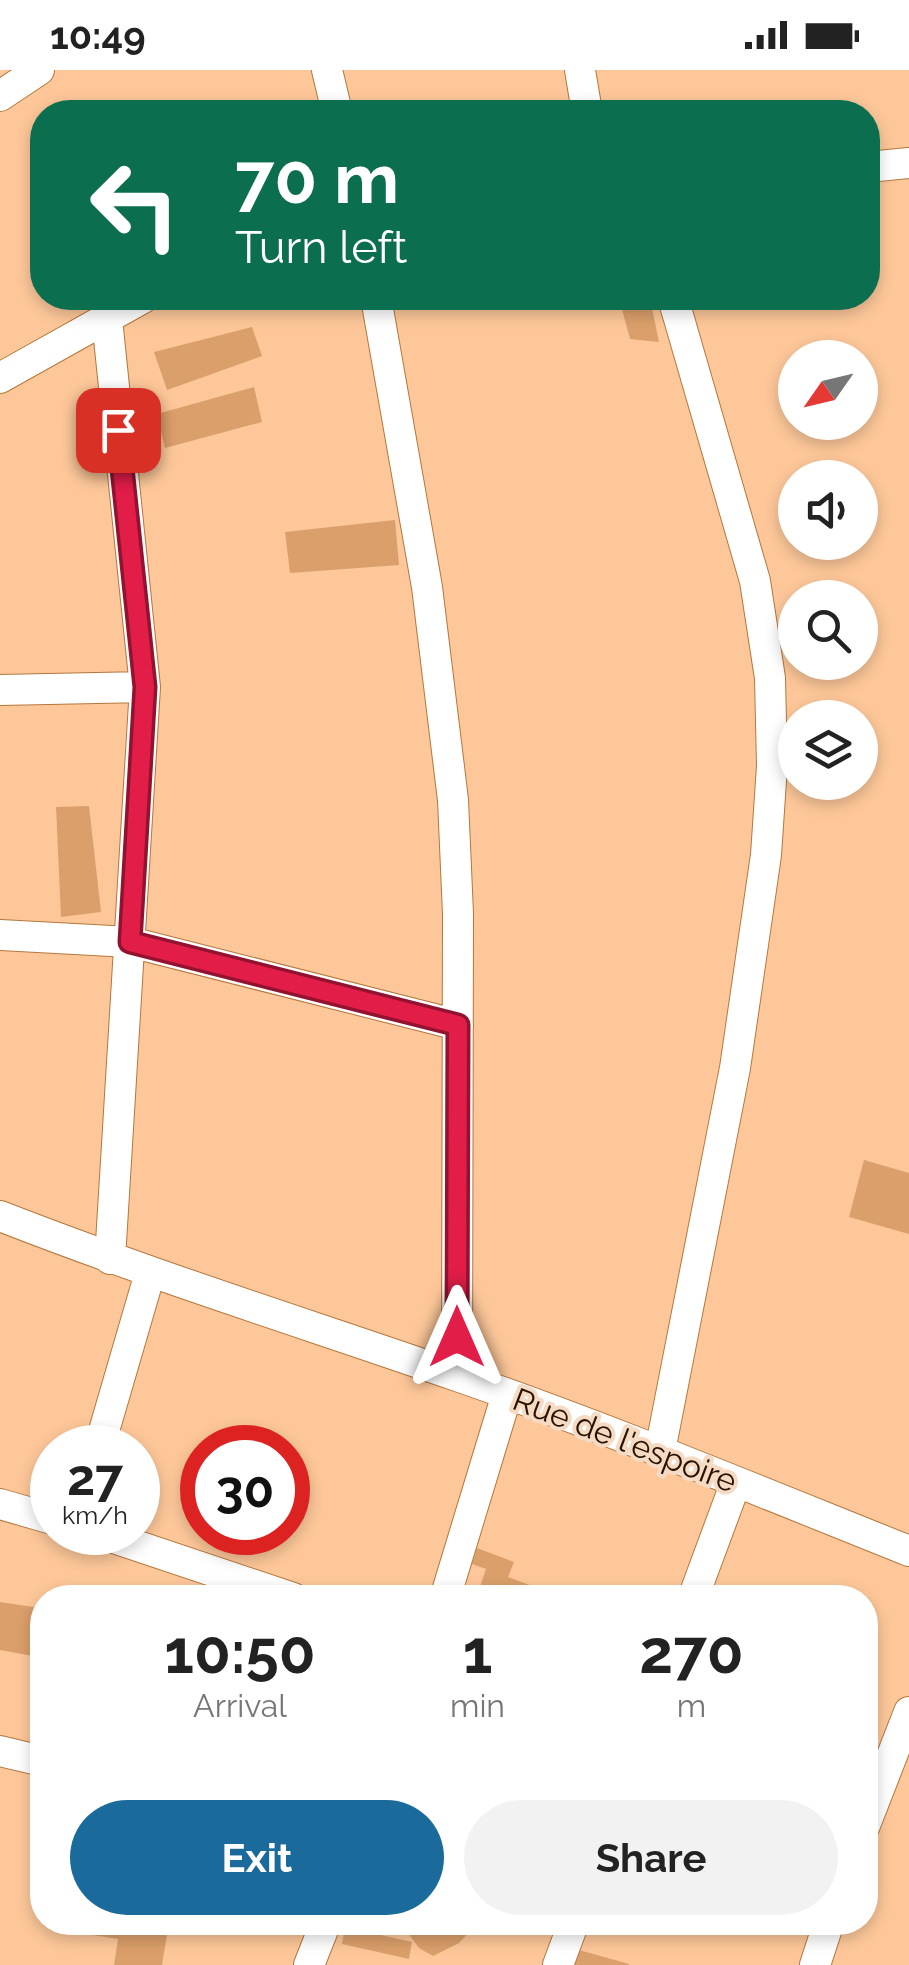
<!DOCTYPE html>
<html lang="en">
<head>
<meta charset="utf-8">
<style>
  :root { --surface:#fff; --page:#f2f2f2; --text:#222; --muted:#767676; --accent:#1a6b9c }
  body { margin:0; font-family:Raleway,sans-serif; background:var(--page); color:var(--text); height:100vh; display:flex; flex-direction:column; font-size:38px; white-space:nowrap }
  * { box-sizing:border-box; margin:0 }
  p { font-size:32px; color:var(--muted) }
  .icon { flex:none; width:55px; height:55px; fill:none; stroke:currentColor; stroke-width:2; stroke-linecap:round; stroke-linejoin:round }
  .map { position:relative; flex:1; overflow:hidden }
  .details { position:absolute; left:30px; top:1515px; width:848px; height:350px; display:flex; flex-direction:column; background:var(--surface); border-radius:40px; box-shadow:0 5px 15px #0003 }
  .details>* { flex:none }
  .guide { position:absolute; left:30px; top:30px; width:850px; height:210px; border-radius:40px; box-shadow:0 5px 15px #0003; background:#0b6e4f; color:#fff; overflow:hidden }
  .needle { width:65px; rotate:236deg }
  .buttons { position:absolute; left:778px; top:270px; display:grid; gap:20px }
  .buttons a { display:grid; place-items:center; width:100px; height:100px; border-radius:50%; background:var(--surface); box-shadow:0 5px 15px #0003; font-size:50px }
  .speed { position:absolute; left:30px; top:1355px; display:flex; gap:20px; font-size:50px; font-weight:700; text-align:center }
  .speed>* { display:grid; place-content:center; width:130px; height:130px; border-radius:50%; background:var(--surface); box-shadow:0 5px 15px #0003; line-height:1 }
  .speed small { font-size:25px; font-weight:400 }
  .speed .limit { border:15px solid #d22; background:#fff; color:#111 }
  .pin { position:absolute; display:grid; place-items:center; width:85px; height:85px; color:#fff; margin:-42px; border-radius:20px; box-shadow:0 5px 15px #0006 }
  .me { position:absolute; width:110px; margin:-55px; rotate:0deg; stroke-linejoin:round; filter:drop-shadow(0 0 8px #0008) }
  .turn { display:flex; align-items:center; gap:35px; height:210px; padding:0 40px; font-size:45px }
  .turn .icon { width:130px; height:130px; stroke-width:2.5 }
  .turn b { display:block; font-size:70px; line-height:85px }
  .eta { display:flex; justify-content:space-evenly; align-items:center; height:170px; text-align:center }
  .eta b { font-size:60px; font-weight:700; line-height:70px }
  .cta { display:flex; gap:20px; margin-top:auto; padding:20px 40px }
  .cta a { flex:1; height:115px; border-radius:60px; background:var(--accent); color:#fff; font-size:40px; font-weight:700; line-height:115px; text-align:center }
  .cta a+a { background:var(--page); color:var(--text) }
  .status { display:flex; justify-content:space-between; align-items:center; height:70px; padding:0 50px; background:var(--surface); direction:ltr }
  .status svg { height:28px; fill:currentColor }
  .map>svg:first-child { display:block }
</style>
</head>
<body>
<div class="status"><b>10:49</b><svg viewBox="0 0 49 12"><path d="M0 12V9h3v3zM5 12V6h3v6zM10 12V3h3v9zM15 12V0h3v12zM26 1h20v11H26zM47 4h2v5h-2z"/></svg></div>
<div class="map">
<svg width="909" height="1895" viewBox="0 0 909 1895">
  <rect width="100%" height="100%" fill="#fdc799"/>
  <path fill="#db9f6b" d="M619 228H650L659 272 630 269Z
    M252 257 262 286 167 320 154 282Z
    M254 317 262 352 165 378 157 344Z
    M395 450 399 495 290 503 285 462Z
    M89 736 101 842 61 847 56 737Z
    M864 1090 909 1103V1164L849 1147Z
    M477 1478 514 1492 508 1507 546 1521 544 1528H476L486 1499 472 1494Z
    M0 1532 40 1538 33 1586 0 1580Z
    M63 1852H169L162 1895H114L118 1869 61 1860Z
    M404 1852H472L471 1860 459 1873 433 1886 419 1878 408 1863Z
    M345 1857 412 1872 409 1889 342 1874Z
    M579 1880 629 1894V1895H575Z"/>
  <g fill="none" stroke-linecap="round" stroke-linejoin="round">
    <g stroke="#b5773c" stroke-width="32">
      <path id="street" d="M327 0 337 42
        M580 0 587 42
        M0 26 39 0
        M868 97 909 93
        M376 228 427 517 453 730 458 844 457 1306
        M107 249 145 617 110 1189
        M0 308 143 228
        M0 620 145 617
        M0 865 130 872 458 955
        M0 1146C151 1205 304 1253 457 1306 610 1359 759 1421 909 1481
        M99 1378 150 1203
        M660 1381 735 998 766 785 772 696 770 608 755 511 673 228
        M0 1434 52 1449
        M96 1462 293 1528
        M445 1528 507 1324
        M693 1528 736 1412
        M0 1681 42 1691
        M865 1755 909 1642
        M309 1895 326 1852
        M558 1895 574 1852
        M815 1895 829 1852"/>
    </g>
    <use href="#street" stroke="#fff" stroke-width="30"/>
  </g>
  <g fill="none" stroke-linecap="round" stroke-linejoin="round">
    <g stroke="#92132f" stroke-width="25">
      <path id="route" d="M118 360 145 617 130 872 458 955 457 1267"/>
    </g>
    <use href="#route" stroke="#e11d48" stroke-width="18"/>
  </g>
  <g text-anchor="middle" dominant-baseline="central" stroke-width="8" stroke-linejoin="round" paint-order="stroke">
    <g font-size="32" fill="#2a1200" stroke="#f6dbc4">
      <text transform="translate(625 1370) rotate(21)">Rue de l'espoire</text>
    </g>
  </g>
</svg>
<div class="buttons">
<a><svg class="needle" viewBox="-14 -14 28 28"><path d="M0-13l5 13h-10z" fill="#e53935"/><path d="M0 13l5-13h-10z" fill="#767676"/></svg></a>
<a><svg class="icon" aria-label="sound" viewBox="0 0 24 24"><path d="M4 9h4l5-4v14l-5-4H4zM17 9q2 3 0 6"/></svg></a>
<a><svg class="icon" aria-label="search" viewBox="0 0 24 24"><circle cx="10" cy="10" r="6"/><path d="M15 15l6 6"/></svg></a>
<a><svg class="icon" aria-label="layers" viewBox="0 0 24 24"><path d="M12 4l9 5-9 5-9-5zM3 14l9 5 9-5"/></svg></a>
</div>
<div class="speed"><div>27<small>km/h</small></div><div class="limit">30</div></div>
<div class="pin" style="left:118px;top:360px;background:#d93025"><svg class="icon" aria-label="arrive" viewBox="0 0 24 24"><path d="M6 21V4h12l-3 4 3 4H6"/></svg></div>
<svg class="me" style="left:457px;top:1267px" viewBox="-20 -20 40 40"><path d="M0-17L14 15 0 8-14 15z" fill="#e11d48" stroke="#fff" stroke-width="4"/></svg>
<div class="guide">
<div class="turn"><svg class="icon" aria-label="left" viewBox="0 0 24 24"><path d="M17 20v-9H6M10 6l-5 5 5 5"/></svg><div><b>70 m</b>Turn left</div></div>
</div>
<section class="details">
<div class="eta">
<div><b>10:50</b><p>Arrival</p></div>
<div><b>1</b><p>min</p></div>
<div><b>270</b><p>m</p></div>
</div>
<div class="cta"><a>Exit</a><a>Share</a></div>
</section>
</div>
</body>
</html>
